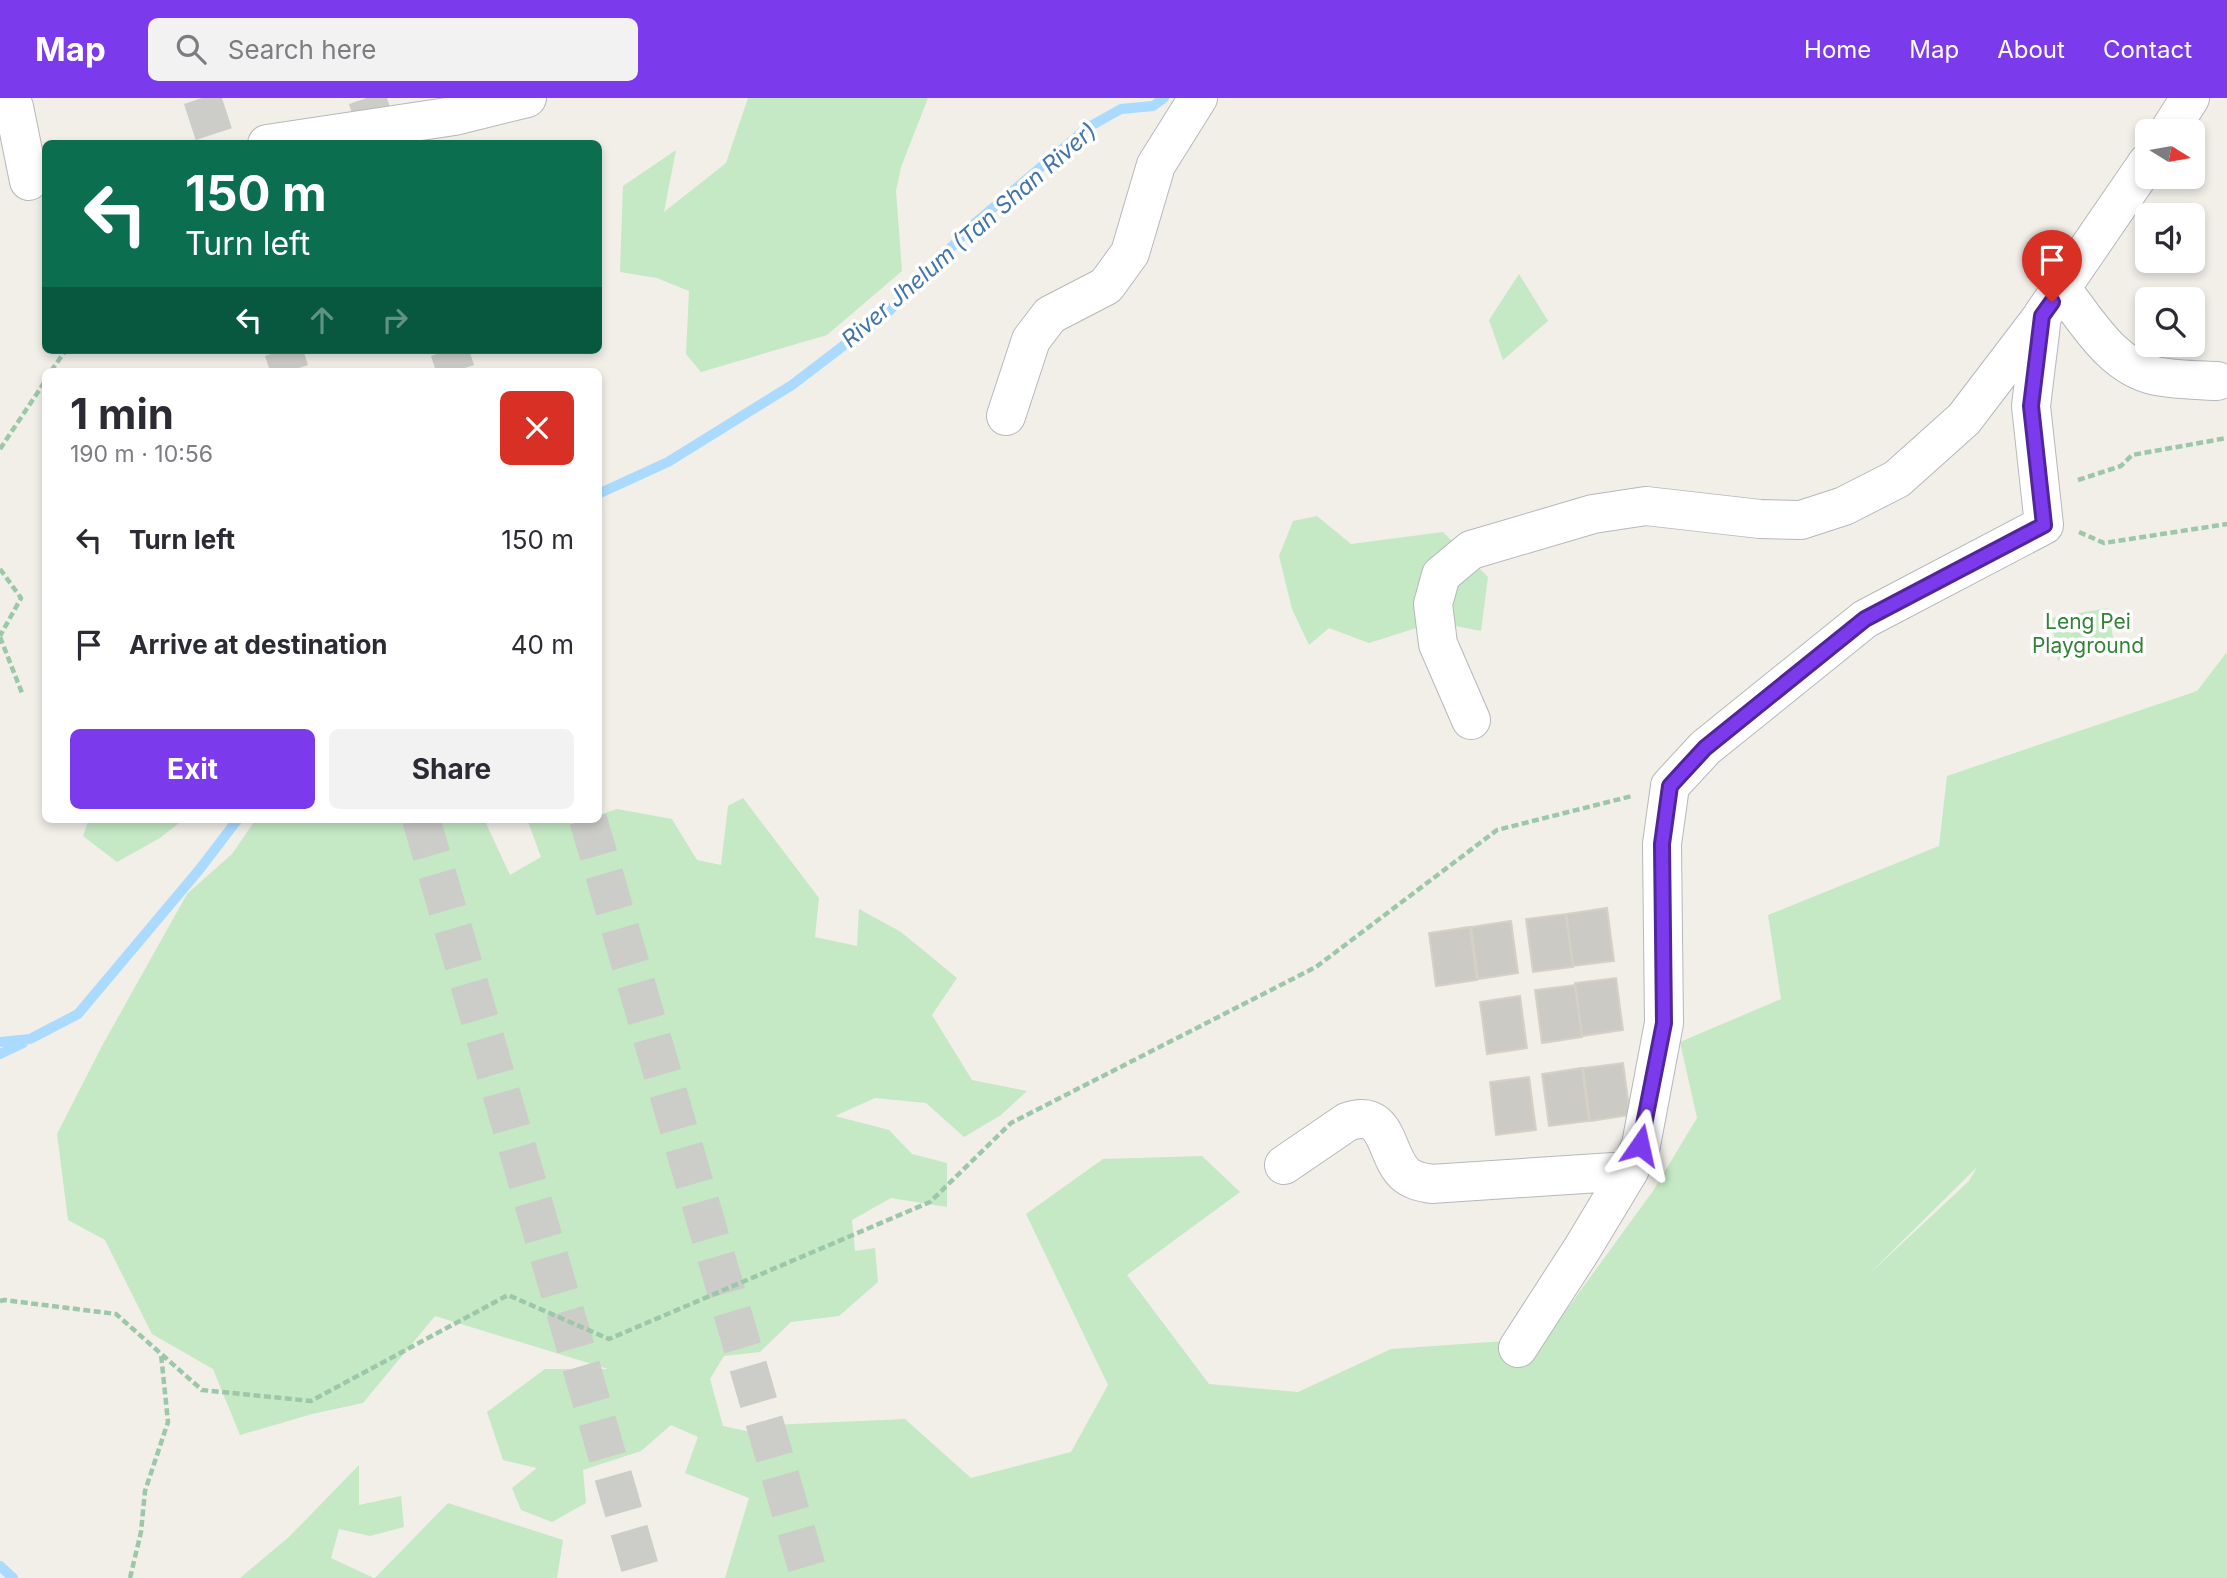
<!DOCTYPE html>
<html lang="en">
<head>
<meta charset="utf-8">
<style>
  :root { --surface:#fff; --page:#f2f2f3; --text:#2b2b33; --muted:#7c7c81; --accent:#7c3aed }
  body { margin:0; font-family:Inter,sans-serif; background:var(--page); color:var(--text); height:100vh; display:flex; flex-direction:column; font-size:26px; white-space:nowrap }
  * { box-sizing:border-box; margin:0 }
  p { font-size:23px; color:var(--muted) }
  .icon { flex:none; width:38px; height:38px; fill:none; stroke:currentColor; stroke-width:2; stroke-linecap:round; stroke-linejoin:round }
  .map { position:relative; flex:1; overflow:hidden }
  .sheet { position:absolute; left:42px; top:270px; width:560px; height:455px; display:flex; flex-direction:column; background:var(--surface); border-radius:10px; box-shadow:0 4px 10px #0003 }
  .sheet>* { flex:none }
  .guide { position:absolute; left:42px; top:42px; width:560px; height:214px; border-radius:10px; box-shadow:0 4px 10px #0003; background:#0b6e4f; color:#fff; overflow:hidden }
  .needle { width:46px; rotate:101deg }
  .fabs { position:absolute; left:2135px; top:21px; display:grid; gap:14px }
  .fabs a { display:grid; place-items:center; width:70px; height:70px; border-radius:10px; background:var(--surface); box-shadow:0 4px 10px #0003; font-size:35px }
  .pin { position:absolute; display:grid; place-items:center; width:60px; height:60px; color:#fff; margin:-72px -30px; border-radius:50% 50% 50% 0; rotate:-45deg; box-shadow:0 0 7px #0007 }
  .pin .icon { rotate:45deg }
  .me { position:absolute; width:77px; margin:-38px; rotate:11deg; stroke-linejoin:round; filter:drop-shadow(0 0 5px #0008) }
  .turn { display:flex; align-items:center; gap:24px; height:147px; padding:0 28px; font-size:32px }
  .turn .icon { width:91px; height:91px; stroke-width:2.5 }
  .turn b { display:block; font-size:49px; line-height:60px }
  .lanes { display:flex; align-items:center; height:66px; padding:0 28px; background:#0003; justify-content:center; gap:35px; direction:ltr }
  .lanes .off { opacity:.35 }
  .round { display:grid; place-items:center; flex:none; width:74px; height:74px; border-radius:10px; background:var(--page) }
  .overview { display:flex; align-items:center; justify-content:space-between; height:119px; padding:0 28px }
  h1 { font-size:42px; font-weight:700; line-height:52px }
  .button { display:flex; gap:14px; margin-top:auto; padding:14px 28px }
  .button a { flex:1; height:80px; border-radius:10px; background:var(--accent); color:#fff; font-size:28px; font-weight:700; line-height:80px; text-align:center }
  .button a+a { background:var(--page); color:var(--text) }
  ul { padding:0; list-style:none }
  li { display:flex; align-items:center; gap:21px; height:105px; padding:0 28px }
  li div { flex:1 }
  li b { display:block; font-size:26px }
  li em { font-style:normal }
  header { display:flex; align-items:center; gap:42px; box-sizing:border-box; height:98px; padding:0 35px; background:var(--accent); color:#fff }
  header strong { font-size:33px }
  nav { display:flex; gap:38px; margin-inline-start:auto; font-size:24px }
  .search { width:490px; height:63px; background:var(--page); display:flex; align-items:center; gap:18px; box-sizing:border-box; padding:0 24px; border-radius:10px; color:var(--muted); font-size:26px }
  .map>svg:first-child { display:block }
</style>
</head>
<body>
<header>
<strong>Map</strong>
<div class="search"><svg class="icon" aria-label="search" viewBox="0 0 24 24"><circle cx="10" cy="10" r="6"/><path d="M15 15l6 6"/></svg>Search here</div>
<nav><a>Home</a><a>Map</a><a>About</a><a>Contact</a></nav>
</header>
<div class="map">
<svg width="2227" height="1480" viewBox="0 0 2227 1480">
  <rect width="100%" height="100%" fill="#f1efe8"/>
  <path fill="#c5e8c5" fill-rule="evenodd" d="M748 0H928L901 69 896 93 902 173 827 237 701 274 686 256 689 193 657 180 620 174 623 88 676 52 664 114 726 65Z
    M1519 176 1548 223 1503 262 1489 222Z
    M1317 418 1351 446 1443 434 1488 479 1481 533 1435 524 1369 545 1329 530 1309 547 1292 511 1279 458 1293 423Z
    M2108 510 2115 552 2058 562 2051 520Z
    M2227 554V1480H725L749 1400 685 1375 698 1339 671 1327 641 1353 583 1372 586 1405 552 1424 521 1412 512 1390 537 1370 503 1362 487 1314 545 1271H608L435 1218 363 1305 312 1316 240 1337 213 1271 152 1236 105 1142 68 1122 57 1036 102 948 187 796 232 756 256 721H484L510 777 541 759 527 721H569L571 727 588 721H598L599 717 617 711 672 721 697 762 721 767 728 708 743 700 819 800 815 839 857 848 859 811 901 834 957 880 932 917 972 982 1027 993 1001 1017 964 1039 926 1005 875 1000 835 1018 889 1032 912 1056 947 1065V1109L891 1100 852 1122 855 1153 875 1150 878 1184 839 1218 791 1224 760 1254 724 1258 710 1281 723 1328 768 1338 771 1327 905 1321 971 1380 1071 1354 1108 1287 1026 1116 1103 1061 1202 1058 1240 1094 1127 1177 1209 1286 1298 1294 1391 1251 1546 1240 1653 1093 1697 1020 1680 944 1781 901 1768 817 1939 748 1947 678 2197 593ZM1977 1069 1969 1083 1865 1180Z
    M89 721H184L160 740 117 764 83 738Z
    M359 1367V1407L401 1398 404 1429 370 1438 339 1431 331 1460 374 1480H240L290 1438Z
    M448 1405 563 1442 557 1480H375Z"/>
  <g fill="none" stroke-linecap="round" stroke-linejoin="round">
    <path stroke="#aadaff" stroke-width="10" d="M598 396 668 364 792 287 889 213 974 126 1087 30 1121 11 1153 8 1164 0
      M0 944 30 941 78 916 199 772 238 721
      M0 956 23 945
      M0 1468 13 1480"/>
  </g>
  <path fill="#cccac5" stroke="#d6d1c6" stroke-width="2" d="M1607 810 1614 863 1573 868 1566 816Z
    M1566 816 1573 869 1533 874 1526 821Z
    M1511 823 1518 875 1478 881 1471 829Z
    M1470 829 1477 882 1436 888 1429 835Z
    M1616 880 1623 932 1582 938 1575 885Z
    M1575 887 1582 939 1542 945 1535 892Z
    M1520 898 1527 950 1487 956 1480 904Z
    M1623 965 1630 1017 1590 1023 1583 970Z
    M1582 970 1589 1023 1549 1028 1542 976Z
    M1529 979 1536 1032 1496 1037 1490 984Z"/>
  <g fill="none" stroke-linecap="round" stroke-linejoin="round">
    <path stroke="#ccccc8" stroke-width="38" stroke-dasharray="38 19" stroke-linecap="butt" d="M202 0 217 46
      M367 0 382 46
      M283 252 290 273
      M449 252 456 273
      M421 721 643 1480
      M588 721 810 1480"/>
    <g stroke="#b5b8bc" stroke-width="40">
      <path id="minor" d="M10 0 14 9 29 83
        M2169 33 2190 0
        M267 46 454 18 527 0
        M2061 190C2087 223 2112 269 2156 278 2176 282 2197 282 2217 283
        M1006 318 1031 242 1050 217 1106 188 1130 155 1156 67 1198 0
        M1471 622 1438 546 1433 506 1441 477 1471 452 1593 416 1646 408 1760 421 1801 422 1844 408 1897 381 1964 321 2041 220
        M1284 1067 1347 1024C1390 1009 1384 1057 1405 1076 1413 1083 1422 1084 1431 1086L1629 1073
        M1518 1250 1582 1151 1629 1073 1641 1047 1664 925 1662 746 1670 688 1705 650 1865 521 2044 427 2031 308 2042 218 2147 65"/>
    </g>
    <path stroke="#9cc7a9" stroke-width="4.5" stroke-dasharray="7 3.5" stroke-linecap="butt" d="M51 273 66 252
      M0 351 46 282
      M2078 382 2121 368 2132 357 2227 340
      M2079 434 2104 445 2227 426
      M0 471 21 500 0 538
      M0 539 22 595
      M0 1203 4 1202 116 1216 202 1292 311 1303 508 1197 609 1241 930 1104 1011 1025 1316 869 1497 732 1632 698
      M130 1480 141 1434 145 1393 168 1324 161 1256"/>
    <use href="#minor" stroke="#fff" stroke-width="38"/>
  </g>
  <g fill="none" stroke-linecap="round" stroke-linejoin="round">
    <g stroke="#51269a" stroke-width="18">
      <path id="route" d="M1640 1047 1664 925 1662 746 1670 688 1705 650 1865 521 2044 427 2031 308 2042 218 2052 204"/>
    </g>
    <use href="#route" stroke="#7c3aed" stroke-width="12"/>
  </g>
  <g text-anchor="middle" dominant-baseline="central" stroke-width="7" stroke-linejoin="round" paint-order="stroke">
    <g font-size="21" fill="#348238" stroke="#fff">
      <text x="2088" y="523">Leng Pei<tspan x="2088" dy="24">Playground</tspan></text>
    </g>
    <g font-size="23" font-style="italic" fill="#4174aa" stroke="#fff">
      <text transform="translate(969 137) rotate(-41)">River Jhelum (Tan Shan River)</text>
    </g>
  </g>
</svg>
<div class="fabs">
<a><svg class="needle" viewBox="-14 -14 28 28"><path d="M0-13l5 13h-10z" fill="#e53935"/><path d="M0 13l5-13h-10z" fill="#7c7c81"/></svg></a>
<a><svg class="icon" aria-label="sound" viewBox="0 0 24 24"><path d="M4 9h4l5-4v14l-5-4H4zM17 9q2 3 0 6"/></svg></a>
<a><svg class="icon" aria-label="search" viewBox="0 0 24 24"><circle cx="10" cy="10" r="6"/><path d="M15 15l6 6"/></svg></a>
</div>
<div class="pin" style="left:2052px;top:204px;background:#d93025"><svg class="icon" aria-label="arrive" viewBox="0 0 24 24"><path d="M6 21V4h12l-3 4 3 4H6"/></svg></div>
<svg class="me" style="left:1640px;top:1047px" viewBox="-20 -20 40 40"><path d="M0-17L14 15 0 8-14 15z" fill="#7c3aed" stroke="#fff" stroke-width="4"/></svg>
<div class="guide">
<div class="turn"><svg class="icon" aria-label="left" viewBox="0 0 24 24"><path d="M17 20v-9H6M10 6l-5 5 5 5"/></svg><div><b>150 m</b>Turn left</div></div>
<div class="lanes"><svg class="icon" aria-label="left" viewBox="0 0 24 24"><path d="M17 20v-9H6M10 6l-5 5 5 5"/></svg><svg class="icon off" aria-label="ahead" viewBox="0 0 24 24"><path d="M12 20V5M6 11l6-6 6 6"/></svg><svg class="icon off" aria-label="right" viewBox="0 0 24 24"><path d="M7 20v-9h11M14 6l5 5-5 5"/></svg></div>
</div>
<section class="sheet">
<div class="overview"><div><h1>1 min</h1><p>190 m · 10:56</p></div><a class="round" style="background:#d93025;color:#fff"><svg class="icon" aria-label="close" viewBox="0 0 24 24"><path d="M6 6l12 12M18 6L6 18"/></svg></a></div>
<ul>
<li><svg class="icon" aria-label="left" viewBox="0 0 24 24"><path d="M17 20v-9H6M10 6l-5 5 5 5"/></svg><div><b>Turn left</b></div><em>150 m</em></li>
<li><svg class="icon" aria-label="arrive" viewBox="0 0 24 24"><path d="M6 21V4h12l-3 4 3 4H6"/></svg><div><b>Arrive at destination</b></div><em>40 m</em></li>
</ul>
<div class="button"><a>Exit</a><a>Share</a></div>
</section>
</div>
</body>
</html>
